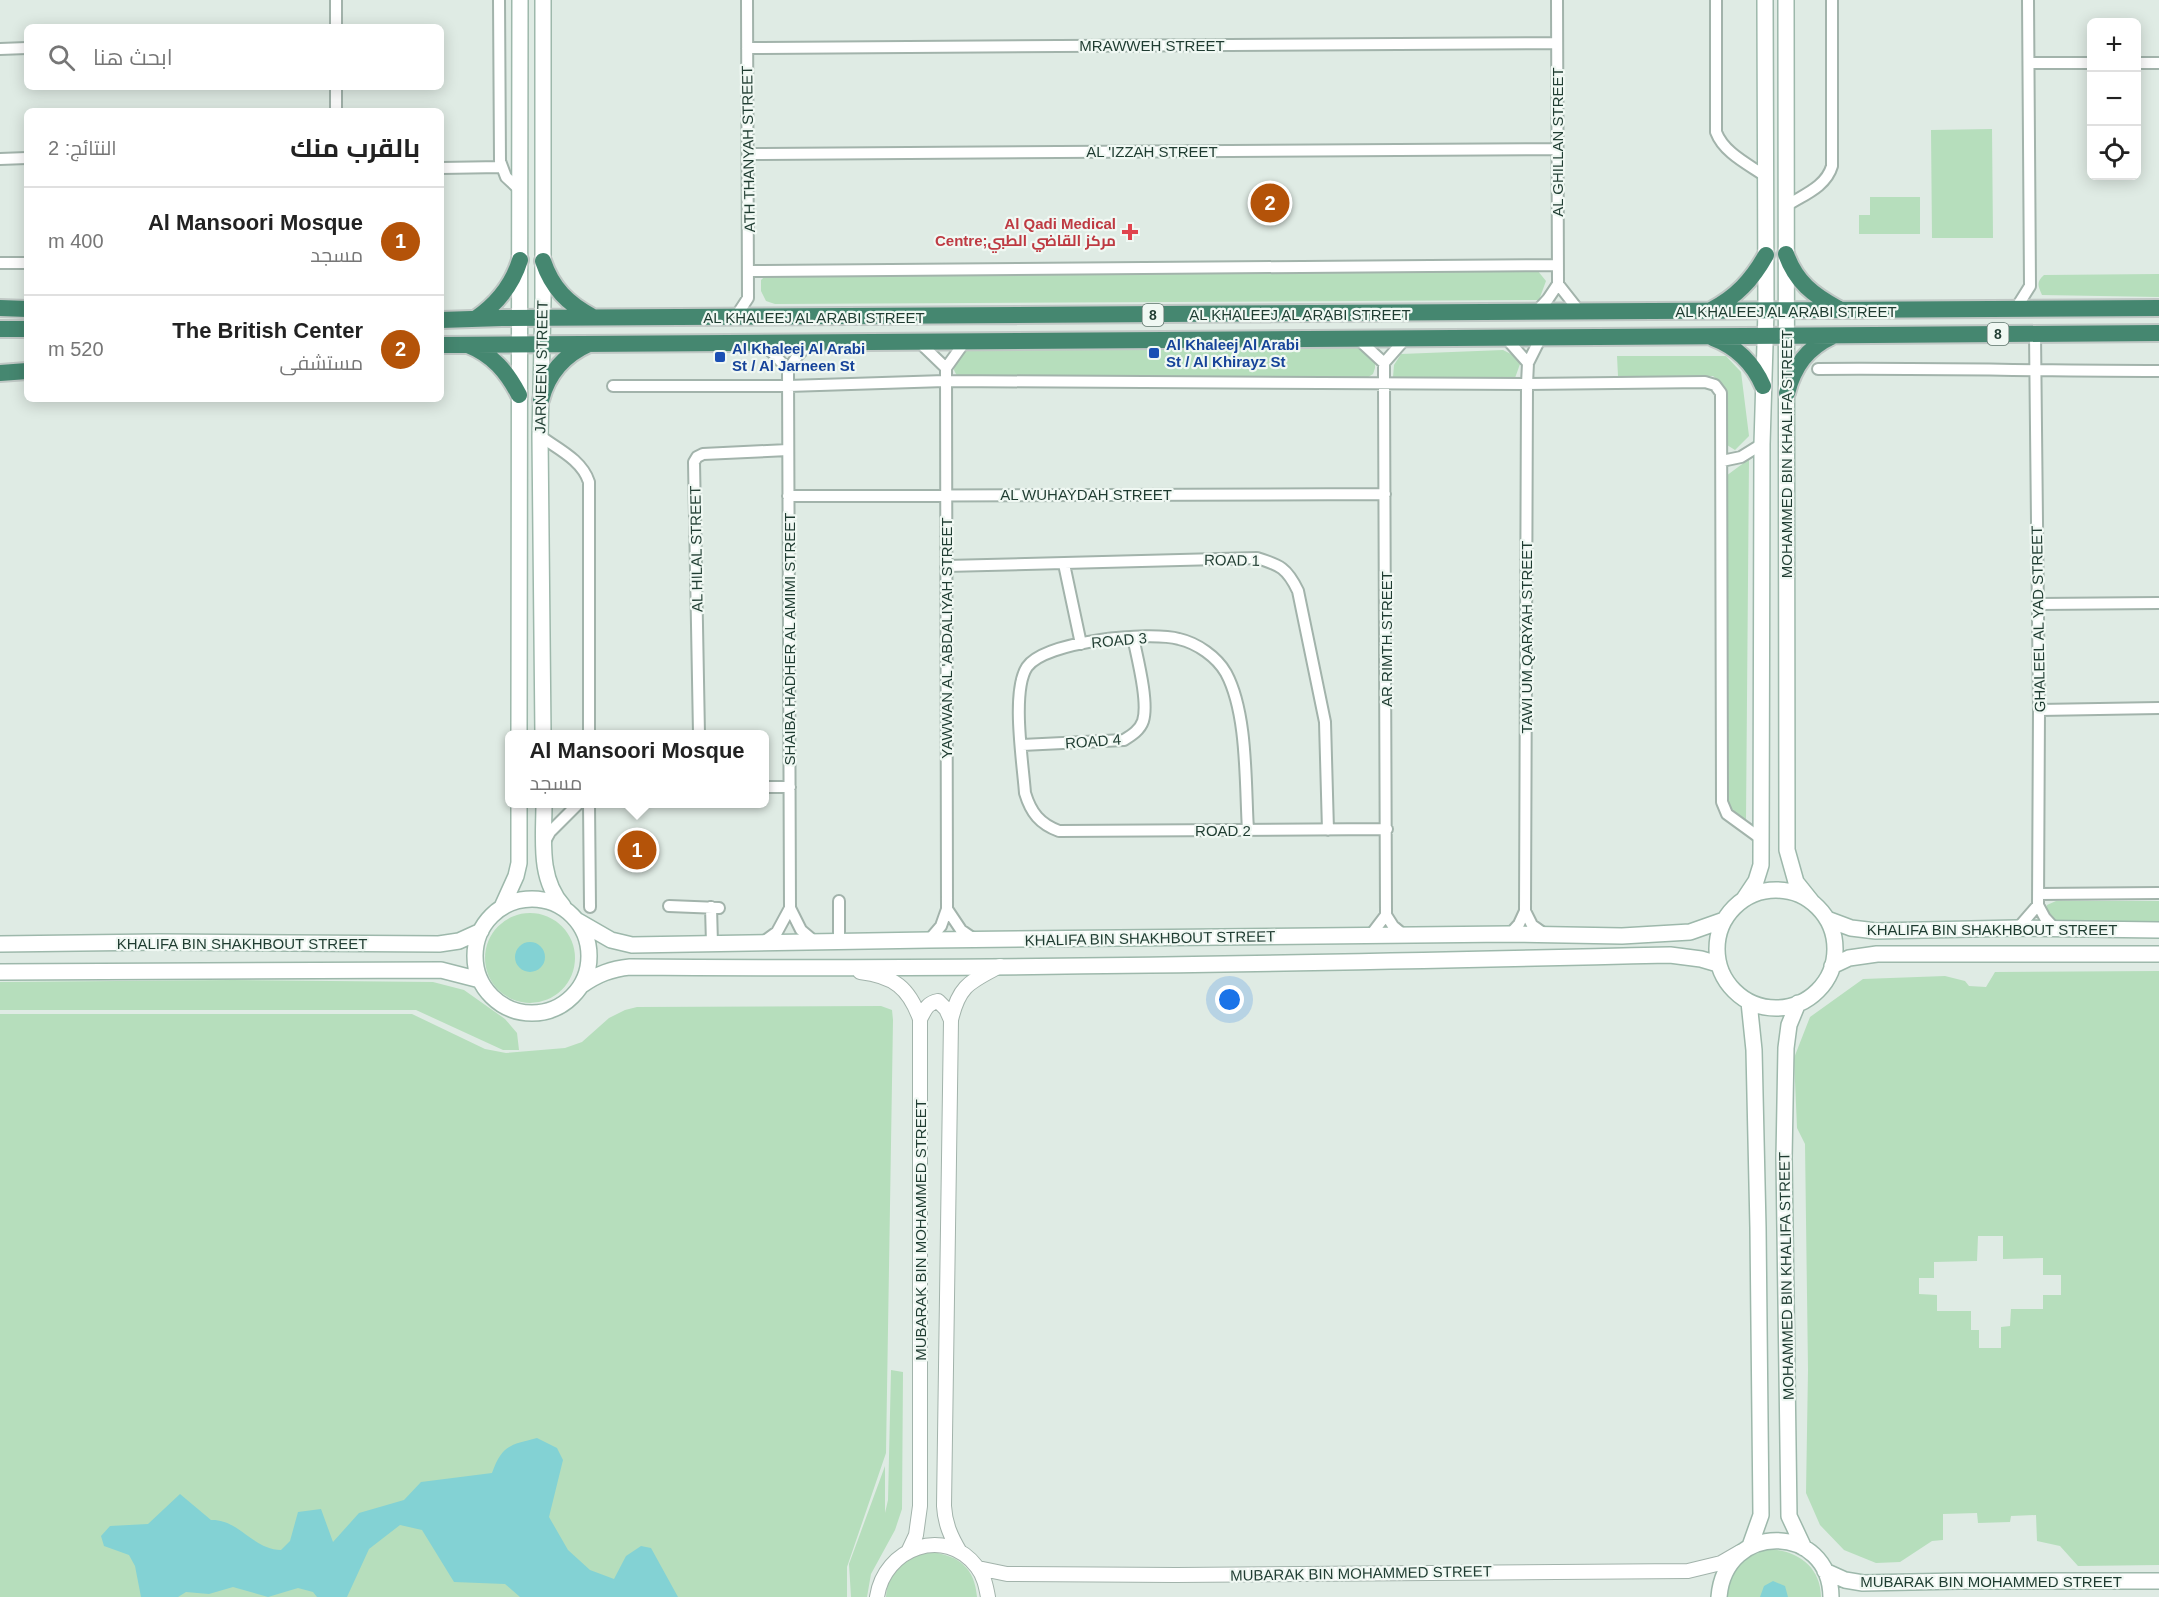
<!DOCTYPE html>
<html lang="ar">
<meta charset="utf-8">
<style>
body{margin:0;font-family:Helvetica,Cairo,sans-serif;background:#f2f2f2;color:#222;direction:rtl}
.controls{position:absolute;right:18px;top:18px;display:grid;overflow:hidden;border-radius:9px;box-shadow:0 3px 15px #0003}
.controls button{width:54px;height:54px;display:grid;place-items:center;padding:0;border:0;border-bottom:2px solid #e0e0e0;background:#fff;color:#222;font:30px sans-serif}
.you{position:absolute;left:1230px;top:1000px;width:21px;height:21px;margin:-15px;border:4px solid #fff;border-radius:50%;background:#1a73e8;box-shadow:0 0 0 9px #1a73e833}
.badge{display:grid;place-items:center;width:39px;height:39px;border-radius:50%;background:#b45309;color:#fff;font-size:20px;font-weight:700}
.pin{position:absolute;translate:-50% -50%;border:3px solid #fff;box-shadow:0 2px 6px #0006}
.popup{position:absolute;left:505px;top:730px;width:264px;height:78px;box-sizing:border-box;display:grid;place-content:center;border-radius:9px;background:#fff;filter:drop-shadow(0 2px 4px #0005);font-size:20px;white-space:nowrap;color:#767676}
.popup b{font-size:22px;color:#222}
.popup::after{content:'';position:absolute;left:50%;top:100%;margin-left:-12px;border:12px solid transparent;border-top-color:#fff}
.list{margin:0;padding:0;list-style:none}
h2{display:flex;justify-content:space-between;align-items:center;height:78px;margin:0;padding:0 24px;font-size:26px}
h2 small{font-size:20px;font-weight:400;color:#767676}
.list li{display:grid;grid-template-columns:39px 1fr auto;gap:18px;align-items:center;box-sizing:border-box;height:108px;padding:0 24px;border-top:2px solid #e0e0e0}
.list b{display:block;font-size:22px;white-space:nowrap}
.list p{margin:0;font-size:20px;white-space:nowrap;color:#767676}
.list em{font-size:20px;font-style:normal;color:#767676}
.icon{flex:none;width:33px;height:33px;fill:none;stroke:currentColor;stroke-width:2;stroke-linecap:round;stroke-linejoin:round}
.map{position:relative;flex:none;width:2159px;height:1597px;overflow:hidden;direction:ltr}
.search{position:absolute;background:#fff;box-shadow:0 3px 15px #0003;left:24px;top:24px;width:420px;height:66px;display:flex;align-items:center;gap:15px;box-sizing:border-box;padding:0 21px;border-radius:9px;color:#767676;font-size:22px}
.panel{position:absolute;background:#fff;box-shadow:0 3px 15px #0003;left:24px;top:108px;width:420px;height:294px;border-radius:9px;direction:rtl}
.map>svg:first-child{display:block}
.green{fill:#b6debc;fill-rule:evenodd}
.water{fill:#83d2d4}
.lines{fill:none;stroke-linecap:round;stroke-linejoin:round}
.minor-casing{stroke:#a2b3ab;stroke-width:14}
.tertiary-casing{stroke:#a2b3ab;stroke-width:16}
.secondary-casing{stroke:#9db8ab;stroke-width:18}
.trunk-casing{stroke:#c0c8c5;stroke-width:20}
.minor{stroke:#fff;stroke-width:10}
.tertiary{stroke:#fff;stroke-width:14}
.secondary{stroke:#fff;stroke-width:15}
.trunk{stroke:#458770;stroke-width:16}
.health-dot{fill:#e0444e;stroke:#f0f8f3;stroke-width:2}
.transit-dot{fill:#1a4fb4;stroke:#f0f8f3;stroke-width:2}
.labels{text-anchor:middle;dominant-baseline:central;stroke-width:4.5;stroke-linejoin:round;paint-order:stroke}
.shield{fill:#f0f8f3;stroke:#5e746b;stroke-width:1.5}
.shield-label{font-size:14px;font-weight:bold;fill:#1f3c31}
.street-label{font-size:15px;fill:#1f3c31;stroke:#f0f8f3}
.health-label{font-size:15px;font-weight:bold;fill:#be3a42;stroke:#f0f8f3;text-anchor:end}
.transit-label{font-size:15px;font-weight:bold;fill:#164399;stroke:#f0f8f3;text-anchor:start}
</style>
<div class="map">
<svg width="2159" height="1597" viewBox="0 0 2159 1597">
<rect width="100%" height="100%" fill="#dfebe4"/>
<path class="green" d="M1992,129L1993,238H1932L1931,130Z
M1870,197H1920V234H1859V215H1870Z
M1533,265L1546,281L1539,300L775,304L766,301L761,291V280L770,272Z
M2159,274V297L2042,295C2038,286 2036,282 2044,275Z
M1359,347L1375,356V368L1373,374L1365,379L957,376L954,370L955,360L970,348Z
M1503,350L1515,356L1520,364L1515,378L1499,380L1393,377L1394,365L1401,354Z
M1617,356H1726L1741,372L1749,436L1735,450L1727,445L1725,388L1713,376H1618Z
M1749,459L1746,820L1728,811L1726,476Z
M2056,901H2159V925H2051L2043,916L2047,905Z
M485 958a45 45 0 1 1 90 0a45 45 0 1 1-90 0Z
M2159,971V1565L2078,1566L2060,1546L2037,1541L2036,1515L2011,1516L2010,1522L1978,1523L1977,1513L1943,1514V1540L1932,1541L1900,1562L1876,1563L1844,1550L1820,1525L1806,1493L1808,1370L1805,1144L1797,1128L1794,1058L1810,1017L1863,979L1945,976L1965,981L1969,986L1986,987L1995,972ZM1978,1236H2003V1259L2043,1258V1275H2061V1295H2043V1309H2011L2010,1326L2001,1327V1348H1979V1330H1971V1311H1937V1295L1919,1294V1278H1934V1262L1977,1261Z
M233,980L433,982L464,990L505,1019L517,1033L519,1050H503L416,1010H0V982Z
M881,1006L892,1010L893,1020L886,1453L847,1567V1597H0V1014H412L485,1049L506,1053L565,1048L582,1042L609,1018L625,1010L637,1007Z
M891,1370L903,1372L902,1509L895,1530L871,1574L867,1597H851L849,1564L885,1466V1513L888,1500Z
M1768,1549C1796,1550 1821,1566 1821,1597H1727C1726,1571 1746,1556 1768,1549Z
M932,1552C959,1556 975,1568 977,1597H886C888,1569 905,1556 932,1552Z"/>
<path class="water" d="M515 957a15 15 0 1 1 30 0a15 15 0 1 1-30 0Z
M537,1438L557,1448L563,1460L549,1517L568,1550L590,1570L614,1579L626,1556L641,1546L651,1548L678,1597H520L505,1584L454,1582L422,1530L400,1525L369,1549L347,1597H317L313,1592L298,1588L268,1597L233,1587L209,1594L186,1592L178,1597H141L135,1566L129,1555L104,1546L101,1536L110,1526L148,1524L180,1494L211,1520C239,1519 253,1550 281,1550L290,1541L298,1512L321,1509L333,1542L359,1513L404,1500L421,1482L492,1473C502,1445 510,1445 537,1438Z
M1773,1581L1785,1586L1788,1597H1760L1764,1586Z"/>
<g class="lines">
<g class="minor-casing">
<path id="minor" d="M499,0L500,161L506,177L521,191
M1716,0V132C1724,153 1748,164 1765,176
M336,27V0
M747,48L1557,43
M0,49L27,48
M2029,63H2092
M2136,63H2159
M336,111V87
M748,154L1557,149
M0,159L27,158
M441,168L501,167
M1786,206C1803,195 1826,187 1832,166V0
M0,263H27
M748,271L1558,265
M1558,284L1580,312
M2015,310L2030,286L2028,0
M1536,312L1548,299L1558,284L1557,0
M735,318L748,298L747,0
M2035,334L2039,710L2038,905L2045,918L2056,930
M1505,337L1528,363
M1358,339L1384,363
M918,341L946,368
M761,343L775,355L788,370
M1818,369C1932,368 2045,371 2159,371
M613,386H788L945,381L1527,384L1705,382L1715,385L1721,393L1722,802L1727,814L1760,838
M540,436C558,449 582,460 589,482V734
M1722,461L1741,457L1762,444
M788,496L1385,494
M1064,564L1081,644
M946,566L1257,558C1280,565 1287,568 1298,591L1325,722L1328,830
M2039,604L2159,603
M2039,710L2159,708
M699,734L694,462L697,457L703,454L788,450
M1022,745L1124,740C1132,735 1140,730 1143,721C1149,702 1137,657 1133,637
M765,787H790
M589,804L590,907
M1248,830C1245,784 1248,714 1226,673C1217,657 1197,643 1179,639C1150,631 1045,641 1027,667C1011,691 1023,764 1025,793C1031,813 1040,824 1059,831L1387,829
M544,843L550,832L578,804
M2038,894L2159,893
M839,901V941
M669,906L719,908
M711,907L712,944
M790,908L801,930L814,941
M947,909L961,930L974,939
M1525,911L1532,925L1546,935
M2018,928L2038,905
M1510,934L1519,924L1525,911L1527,384L1528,363L1541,337
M1370,936L1386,915
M1405,936L1393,926L1386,915L1384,383V363L1406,338
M929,940L941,926L947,909L946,368L966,340
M762,943L777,932L790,908L788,370L798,355L811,342"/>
</g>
<g class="tertiary-casing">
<path id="tertiary" d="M860,972C894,976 909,988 920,1019V1506L916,1535L909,1550
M920,1019C925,1010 927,1003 938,1001L946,1009L951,1020
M960,1552C951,1537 945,1524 944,1506L951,1020C959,985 970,982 1000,966
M978,1568L1007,1574L1176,1575L1688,1571L1721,1563L1740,1552
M877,1597C884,1548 945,1525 977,1567C984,1576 986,1586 988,1597"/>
</g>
<g class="secondary-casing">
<path id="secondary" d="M543,0V300L540,436L543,734
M1786,0L1787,850L1796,882L1812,902
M519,734L520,0
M544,804C544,839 538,878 563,906
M1717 949a59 59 0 1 1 118 0a59 59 0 1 1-118 0Z
M475 956a57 57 0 1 1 114 0a57 57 0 1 1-114 0Z
M1744,899L1756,881L1761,865L1762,444L1766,311L1765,0
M502,907L516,876L519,863V804
M1827,919L1851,928L1876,931L2018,928L2159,930
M578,921L611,940L632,945L929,940L1510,934L1622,936L1690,932L1724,920
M0,944L159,942L439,944L459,941L481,931
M1832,966L1849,958L1877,954H2159
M0,972L441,970L480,980
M582,985C598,974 611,969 630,967C977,970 1323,963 1670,955L1701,959L1718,964
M1749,1002L1754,1050L1758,1228L1761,1515L1750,1546
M1798,1003L1789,1025L1786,1048L1784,1158L1789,1516L1804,1548
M1825,1571L1845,1580L1863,1583L1959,1581H2159
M1719,1597C1725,1521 1830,1523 1831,1597"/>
</g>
<g class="trunk-casing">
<path id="trunk" d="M1786,254C1796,282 1813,295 1839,309
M543,261C552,288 568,304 593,317
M0,308L27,309
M1711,310C1736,297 1752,280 1766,255
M475,319C497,304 512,286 520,260
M441,320L502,318L2159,308
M0,329H27
M1713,338C1737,347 1753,363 1763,386
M441,345L2159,333
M468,345C493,355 507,372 519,395
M0,373L27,371
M1787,393C1794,366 1807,348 1833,336
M541,400C548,373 564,355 589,344"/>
</g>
<use href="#minor" class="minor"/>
<use href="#tertiary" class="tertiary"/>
<use href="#secondary" class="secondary"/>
<use href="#trunk" class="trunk"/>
</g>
<path class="health-dot" d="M1127 223h6v6h6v6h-6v6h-6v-6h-6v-6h6z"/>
<g class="transit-dot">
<rect x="1148" y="347" width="12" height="12" rx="3"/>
<rect x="714" y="351" width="12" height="12" rx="3"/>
</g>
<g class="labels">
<g class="shield">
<rect x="1142.5" y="304" width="21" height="22" rx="4.5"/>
<rect x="1987.5" y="323" width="21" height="22" rx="4.5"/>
</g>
<g class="shield-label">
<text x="1153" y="315">8</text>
<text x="1998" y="334">8</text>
</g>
<g class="street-label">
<text x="1152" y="45">MRAWWEH STREET</text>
<text transform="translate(1557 142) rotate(-90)">AL GHILLAN STREET</text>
<text transform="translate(748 149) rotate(-91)">ATH THANYAH STREET</text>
<text x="1152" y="151">AL 'IZZAH STREET</text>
<text x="1786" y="311">AL KHALEEJ AL ARABI STREET</text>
<text x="1300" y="314">AL KHALEEJ AL ARABI STREET</text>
<text x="814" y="317">AL KHALEEJ AL ARABI STREET</text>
<text transform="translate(541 367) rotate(-89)">JARNEEN STREET</text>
<text transform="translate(1786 454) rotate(-90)">MOHAMMED BIN KHALIFA STREET</text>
<text x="1086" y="494">AL WUHAYDAH STREET</text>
<text transform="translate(696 549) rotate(-91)">AL HILAL STREET</text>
<text transform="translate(1232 560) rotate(1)">ROAD 1</text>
<text transform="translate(2038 619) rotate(-91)">GHALEEL AL YAD STREET</text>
<text transform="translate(1526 637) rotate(-90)">TAWI UM QARYAH STREET</text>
<text transform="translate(946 638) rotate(-90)">YAWWAN AL 'ABDALIYAH STREET</text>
<text transform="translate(789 639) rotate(-90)">SHAIBA HADHER AL AMIMI STREET</text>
<text transform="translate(1386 639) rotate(-90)">AR RIMTH STREET</text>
<text transform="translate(1119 640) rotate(-5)">ROAD 3</text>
<text transform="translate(1093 741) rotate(-4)">ROAD 4</text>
<text x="1223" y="830">ROAD 2</text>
<text x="1992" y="929">KHALIFA BIN SHAKHBOUT STREET</text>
<text transform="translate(1150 938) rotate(-1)">KHALIFA BIN SHAKHBOUT STREET</text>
<text x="242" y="943">KHALIFA BIN SHAKHBOUT STREET</text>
<text transform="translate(920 1230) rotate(-90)">MUBARAK BIN MOHAMMED STREET</text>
<text transform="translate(1786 1276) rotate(-91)">MOHAMMED BIN KHALIFA STREET</text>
<text transform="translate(1361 1573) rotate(-1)">MUBARAK BIN MOHAMMED STREET</text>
<text x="1991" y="1581">MUBARAK BIN MOHAMMED STREET</text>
</g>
<g class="health-label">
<text x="1116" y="223">Al Qadi Medical<tspan x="1116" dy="17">Centre;مركز القاضي الطبي</tspan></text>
</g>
<g class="transit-label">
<text x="1166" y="344">Al Khaleej Al Arabi<tspan x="1166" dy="17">St / Al Khirayz St</tspan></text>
<text x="732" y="348">Al Khaleej Al Arabi<tspan x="732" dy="17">St / Al Jarneen St</tspan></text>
</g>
</g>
</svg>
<div class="controls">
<button>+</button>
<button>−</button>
<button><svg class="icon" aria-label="locate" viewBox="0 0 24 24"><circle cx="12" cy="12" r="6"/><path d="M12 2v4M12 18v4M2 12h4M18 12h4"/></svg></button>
</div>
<div class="you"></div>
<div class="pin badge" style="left:637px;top:850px">1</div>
<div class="popup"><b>Al Mansoori Mosque</b>مسجد</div>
<div class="pin badge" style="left:1270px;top:203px">2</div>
<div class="search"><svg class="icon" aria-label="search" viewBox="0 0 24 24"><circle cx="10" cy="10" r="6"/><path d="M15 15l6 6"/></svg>ابحث هنا</div>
<section class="panel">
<h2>بالقرب منك<small>النتائج: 2</small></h2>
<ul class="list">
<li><span class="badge">1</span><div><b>Al Mansoori Mosque</b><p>مسجد</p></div><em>400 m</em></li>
<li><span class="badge">2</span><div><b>The British Center</b><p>مستشفى</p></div><em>520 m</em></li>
</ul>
</section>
</div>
